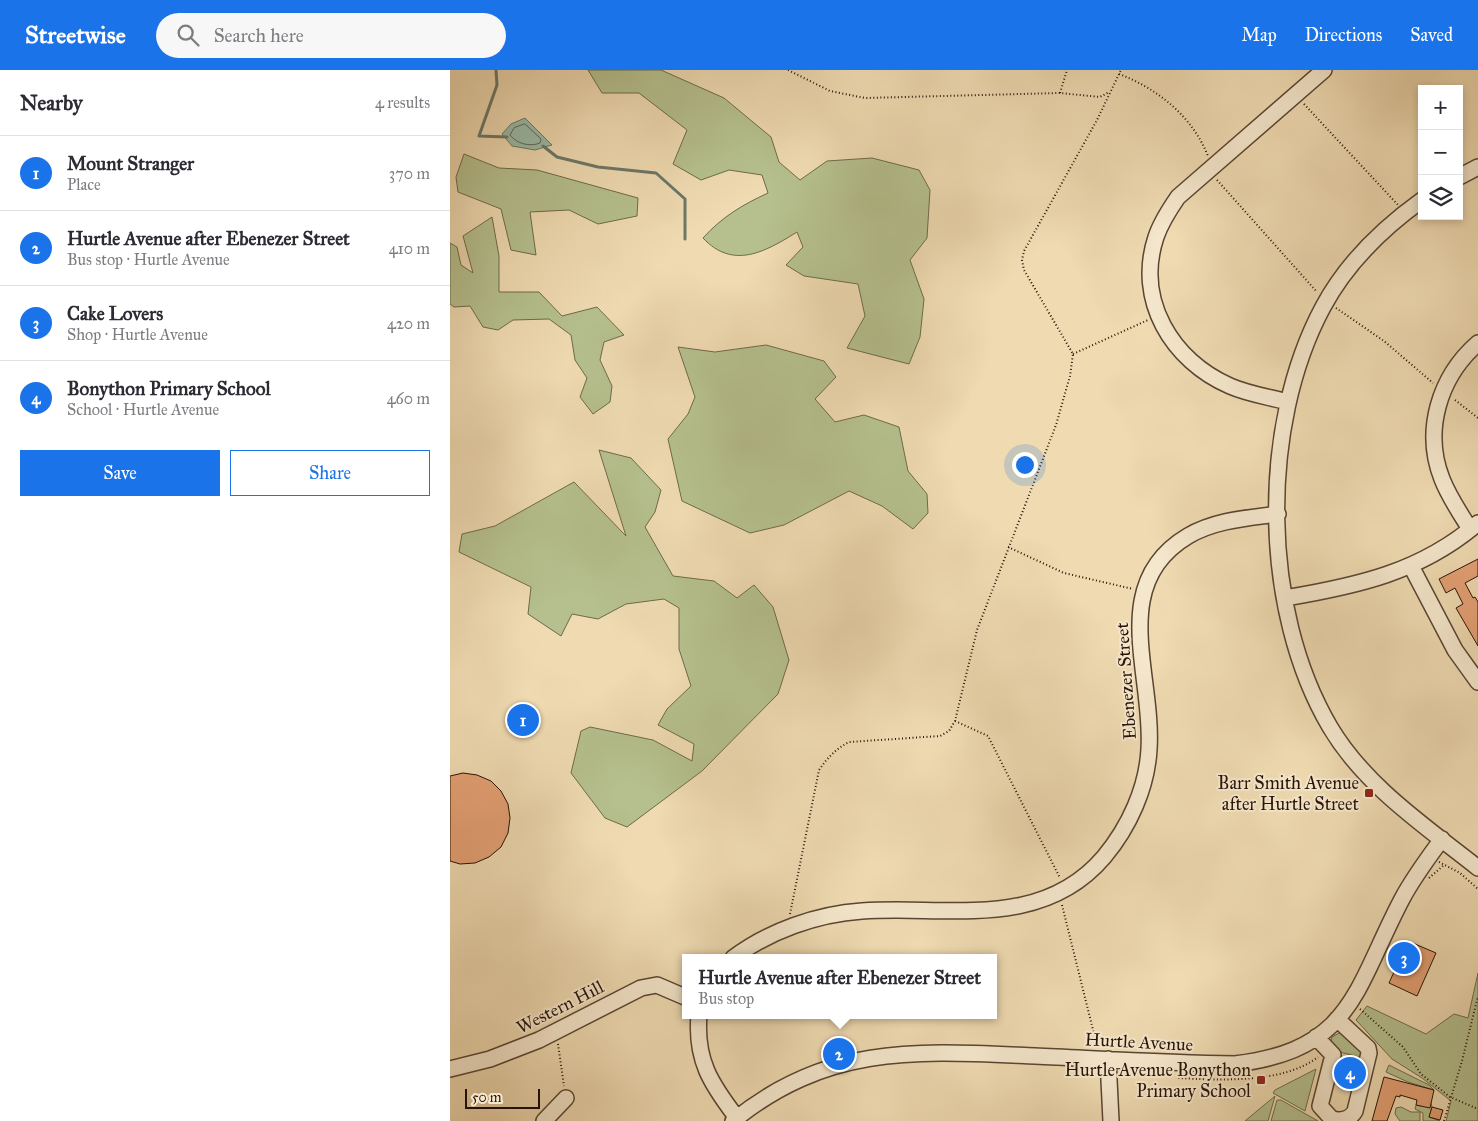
<!DOCTYPE html>
<meta charset="utf-8">
<style>
body{margin:0;font-family:"IM FELL Great Primer",serif;background:#f7f7f7;color:#2b2b33}
.controls{position:absolute;right:15px;top:15px;display:grid;overflow:hidden;border-radius:0px;box-shadow:0 2px 8px #0003}
.controls button{width:45px;height:45px;display:grid;place-items:center;padding:0;border:0;border-bottom:1px solid #e1e1e2;background:#fff;color:#2b2b33;font:25px sans-serif}
.scale{position:absolute;left:15px;bottom:12px;width:75px;box-sizing:border-box;padding-left:5px;border:2px solid #271308;border-top:0;font-size:14px;line-height:18px;white-space:nowrap;color:#271308;-webkit-text-stroke:4px #f5e7cc;paint-order:stroke}
.you{position:absolute;left:574px;top:394px;width:18px;height:18px;margin:-12px;border:4px solid #fff;border-radius:50%;background:#1a73e8;box-shadow:0 0 0 8px #1a73e833}
.badge{display:grid;place-items:center;width:32px;height:32px;border-radius:50%;background:#1a73e8;color:#fff;font-size:16px;font-weight:700}
.pin{position:absolute;translate:-50% -50%;border:2px solid #fff;box-shadow:0 1px 5px #0006}
.popup{position:absolute;left:232px;top:884px;width:315px;height:65px;box-sizing:border-box;display:grid;place-content:center;border-radius:0px;background:#fff;filter:drop-shadow(0 1px 4px #0005);font-size:16px;white-space:nowrap;color:#7c7c81}
.popup b{font-size:19px;color:#2b2b33}
.popup::after{content:'';position:absolute;left:50%;top:100%;margin-left:-10px;border:10px solid transparent;border-top-color:#fff}
.list{margin:0;padding:0;list-style:none}
h2{display:flex;justify-content:space-between;align-items:center;height:65px;margin:0;padding:0 20px;font-size:21px}
h2 small{font-size:16px;font-weight:400;color:#7c7c81}
.list li{display:grid;grid-template-columns:32px 1fr auto;gap:15px;align-items:center;box-sizing:border-box;height:75px;padding:0 20px;border-top:1px solid #e1e1e2}
.list b{display:block;font-size:19px;white-space:nowrap}
.list p{margin:0;font-size:16px;white-space:nowrap;color:#7c7c81}
.list em{font-size:16px;font-style:normal;color:#7c7c81}
.actions{display:flex;gap:10px;padding:15px 20px}
.actions a{flex:1;padding:11px 0;border:1px solid #1a73e8;border-radius:0px;text-align:center;font-size:18px;color:#1a73e8}
.actions .main{background:#1a73e8;color:#fff}
.icon{flex:none;width:28px;height:28px;fill:none;stroke:currentColor;stroke-width:2;stroke-linecap:round;stroke-linejoin:round}
.map{position:relative;flex:none;width:1028px;height:1051px;overflow:hidden}
header{display:flex;align-items:center;gap:30px;box-sizing:border-box;height:70px;padding:0 25px;background:#1a73e8;color:#fff}
header strong{font-size:24px}
nav{display:flex;gap:28px;margin-inline-start:auto;font-size:18px}
.search{width:350px;height:45px;background:#f7f7f7;display:flex;align-items:center;gap:12px;box-sizing:border-box;padding:0 18px;border-radius:28px;color:#7c7c81;font-size:19px}
main{display:flex}
aside{flex:1;background:#fff}
.map>svg:first-child{display:block}
.green{fill:#b5c08e;stroke:#6e6a4b}
.water{fill:#9abba9;stroke:#6c7869}
.lines{fill:none;stroke-linecap:round;stroke-linejoin:round}
.shore{stroke:#606758;stroke-width:1}
.stream{stroke:#6c7869;stroke-width:3}
.building{fill:#e4a174;stroke:#271308}
.minor-casing{stroke:#594532;stroke-width:18}
.path{stroke:#271308;stroke-width:2;stroke-dasharray:1 2.5;stroke-linecap:butt}
.minor{stroke:#f5e7cc;stroke-width:15}
.poi-dot{fill:#8f2418;stroke:#f5e7cc;stroke-width:2}
.labels{text-anchor:middle;dominant-baseline:central;stroke-width:4;stroke-linejoin:round;paint-order:stroke}
.street-label{font-size:18px;fill:#271308;stroke:#f5e7cc}
.poi-label{font-size:18px;fill:#271308;stroke:#f5e7cc;text-anchor:end}
</style>
<header>
<strong>Streetwise</strong>
<div class="search"><svg class="icon" aria-label="search" viewBox="0 0 24 24"><circle cx="10" cy="10" r="6"/><path d="M15 15l6 6"/></svg>Search here</div>
<nav><a>Map</a><a>Directions</a><a>Saved</a></nav>
</header>
<main>
<aside>
<h2>Nearby<small>4 results</small></h2>
<ul class="list">
<li><span class="badge">1</span><div><b>Mount Stranger</b><p>Place</p></div><em>370 m</em></li>
<li><span class="badge">2</span><div><b>Hurtle Avenue after Ebenezer Street</b><p>Bus stop · Hurtle Avenue</p></div><em>410 m</em></li>
<li><span class="badge">3</span><div><b>Cake Lovers</b><p>Shop · Hurtle Avenue</p></div><em>420 m</em></li>
<li><span class="badge">4</span><div><b>Bonython Primary School</b><p>School · Hurtle Avenue</p></div><em>460 m</em></li>
</ul>
<div class="actions"><a class="main">Save</a><a>Share</a></div>
</aside>
<div class="map">
<svg width="1028" height="1051" viewBox="0 0 1028 1051">
<rect width="100%" height="100%" fill="#efdab1"/>
<filter id="stains"><feTurbulence type="fractalNoise" baseFrequency=".004" numOctaves="4"/><feColorMatrix values="0 0 0 0 .2 0 0 0 0 .09 0 0 0 0 .02 0 0 0 .5 -.17"/></filter>
<radialGradient id="worn" r=".72"><stop offset=".6" stop-color="#630" stop-opacity="0"/><stop offset="1" stop-color="#630" stop-opacity=".3"/></radialGradient>
<path class="green" d="M138,0H211L274,28L321,67L329,92L350,110L377,91L422,88L469,100L480,120L477,168L460,190L474,229L470,267L459,294L397,278L415,246L408,214L354,206L336,195L353,177L347,162C315,182 283,200 253,168C272,147 292,135 318,123L312,105L279,100L251,110L223,94L237,60L189,23H152Z
M14,84L49,98L87,100L188,128L187,146L148,154L119,140L80,142L86,185L61,180L51,139L8,122L6,107Z
M42,147L49,186V222H89L112,246L147,237L174,265L154,272L150,290L162,316L160,332L143,344L130,327L137,308L125,290L121,265L99,249L63,250L48,260L33,257L20,236L4,237L0,234V173L7,177L11,195L23,203L13,166Z
M316,275L374,291L386,307L365,329L385,352L414,345L449,357L458,401L477,424L478,443L463,459L432,436L399,421L334,455L300,463L232,431L218,369L238,344L245,327L228,277L265,282Z
M149,380L181,388L211,420L205,442L195,457L223,506L264,511L287,528L304,515L323,537L339,590L328,624L252,701L177,757L155,748L121,703L131,661L140,657L203,670L242,691L244,674L208,655L217,639L241,616L229,579V538L214,529L176,534L148,549L122,544L111,566L78,544L81,517L9,482L12,464L45,456L124,412L176,466Z
M1028,903V1051H996L1001,1031L972,1008L942,989L906,950L917,936L976,964L1004,944L1018,948Z
M893,961L914,979L916,989L886,981L880,975L882,967Z
M939,995L979,1015L984,1020L958,1012L936,1002Z
M866,999L855,1041L823,1023L825,1020Z
M825,1026L818,1051H795Z
M827,1030H831L868,1051H821Z
M972,1031L981,1033L982,1037L979,1047L990,1051H973V1043L965,1039L966,1035L971,1036Z
M951,1037L961,1042H970V1051H950L945,1044L946,1038Z"/>
<path class="water" d="M75,48L102,75L85,80L62,76L52,64L61,54Z"/>
<g class="lines">
<path class="shore" d="M75,54L91,69L90,73C80,77 67,74 60,65L64,58Z"/>
<path class="stream" d="M46,0L47,15L29,66L57,67
M93,76L107,87L148,97L206,103L235,129V169"/>
</g>
<path class="building" d="M1028,489V506L1015,513L1023,528L1025,527L1028,532V576L1006,538L1013,534L1005,518L996,523L989,509Z
M13,703L27,705L41,711L51,721L58,734L60,748L58,763L51,777L39,787L25,793L10,794L0,791V706Z
M958,871L986,883L967,926L939,913Z
M934,1007L984,1020L980,1038L966,1035L967,1030L950,1025V1027L946,1026L937,1051H922Z
M982,1037L993,1040L990,1050L979,1047Z"/>
<g class="lines">
<g class="minor-casing">
<path id="minor" d="M1009,107L1028,97
M972,130C933,158 896,194 873,237C809,356 811,540 880,657C915,716 975,756 1028,798
M838,332C819,327 798,324 780,316C722,291 685,230 706,167C711,152 719,140 728,127L874,0
M1020,459C1010,443 999,427 992,409C973,361 989,307 1028,273
M961,496L1005,580L1028,612
M835,528C907,516 971,502 1028,453
M283,888C319,861 367,844 412,841C497,835 591,861 654,787C679,757 697,718 699,679C704,605 657,514 738,466C765,450 798,448 828,444
M249,945C245,990 261,1014 287,1048
M866,967L883,985L870,1036L882,1049C890,1051 900,1050 905,1041L919,983L918,978L887,949
M658,989L661,1051
M0,999L40,989L89,970L191,918L207,915L235,927
M94,1051L116,1028
M283,1051C379,973 469,981 585,986C652,989 718,993 785,994C903,980 905,918 952,829C963,808 978,788 992,769"/>
</g>
<path class="path" d="M338,0L380,21L415,28L610,23L650,27L659,22
M669,4C708,19 742,46 758,86
M610,23L617,0
M854,34L948,135
M767,110L867,222
M886,238L934,271L983,313
M623,284L698,250
M1005,330L1028,348
M558,477L614,503L683,519
M505,651L538,666L610,808
M989,792L1010,803L1028,819
M979,808L994,795
M612,835L647,976
M340,844L369,700C378,687 386,679 399,672L490,666L499,661L505,651L527,560L606,355L620,306L623,284L574,200L572,190L574,181L647,50L671,0
M910,939L953,977L971,1004L1000,1027L1028,1039
M108,974L114,1016
M728,1005V1008C769,1010 833,1014 868,987
M994,1051L1012,991L1028,926"/>
<use href="#minor" class="minor"/>
</g>
<g class="poi-dot">
<rect x="914" y="718" width="10" height="10" rx="2.5"/>
<rect x="806" y="1005" width="10" height="10" rx="2.5"/>
</g>
<g class="labels">
<g class="street-label">
<text transform="translate(676 611) rotate(-94)">Ebenezer Street</text>
<text transform="translate(110 937) rotate(-27)">Western Hill</text>
<text transform="translate(689 972) rotate(3)">Hurtle Avenue</text>
</g>
<g class="poi-label">
<text x="909" y="713">Barr Smith Avenue<tspan x="909" dy="21">after Hurtle Street</tspan></text>
<text x="801" y="1000">Hurtle Avenue Bonython<tspan x="801" dy="21">Primary School</tspan></text>
</g>
</g>
<rect width="100%" height="100%" filter="url(#stains)"/>
<rect width="100%" height="100%" fill="url(#worn)"/>
</svg>
<div class="controls">
<button>+</button>
<button>−</button>
<button><svg class="icon" aria-label="layers" viewBox="0 0 24 24"><path d="M12 4l9 5-9 5-9-5zM3 14l9 5 9-5"/></svg></button>
</div>
<div class="scale">50 m</div>
<div class="you"></div>
<div class="pin badge" style="left:73px;top:650px">1</div>
<div class="pin badge" style="left:389px;top:984px">2</div>
<div class="popup"><b>Hurtle Avenue after Ebenezer Street</b>Bus stop</div>
<div class="pin badge" style="left:954px;top:888px">3</div>
<div class="pin badge" style="left:900px;top:1003px">4</div>
</div>
</main>
